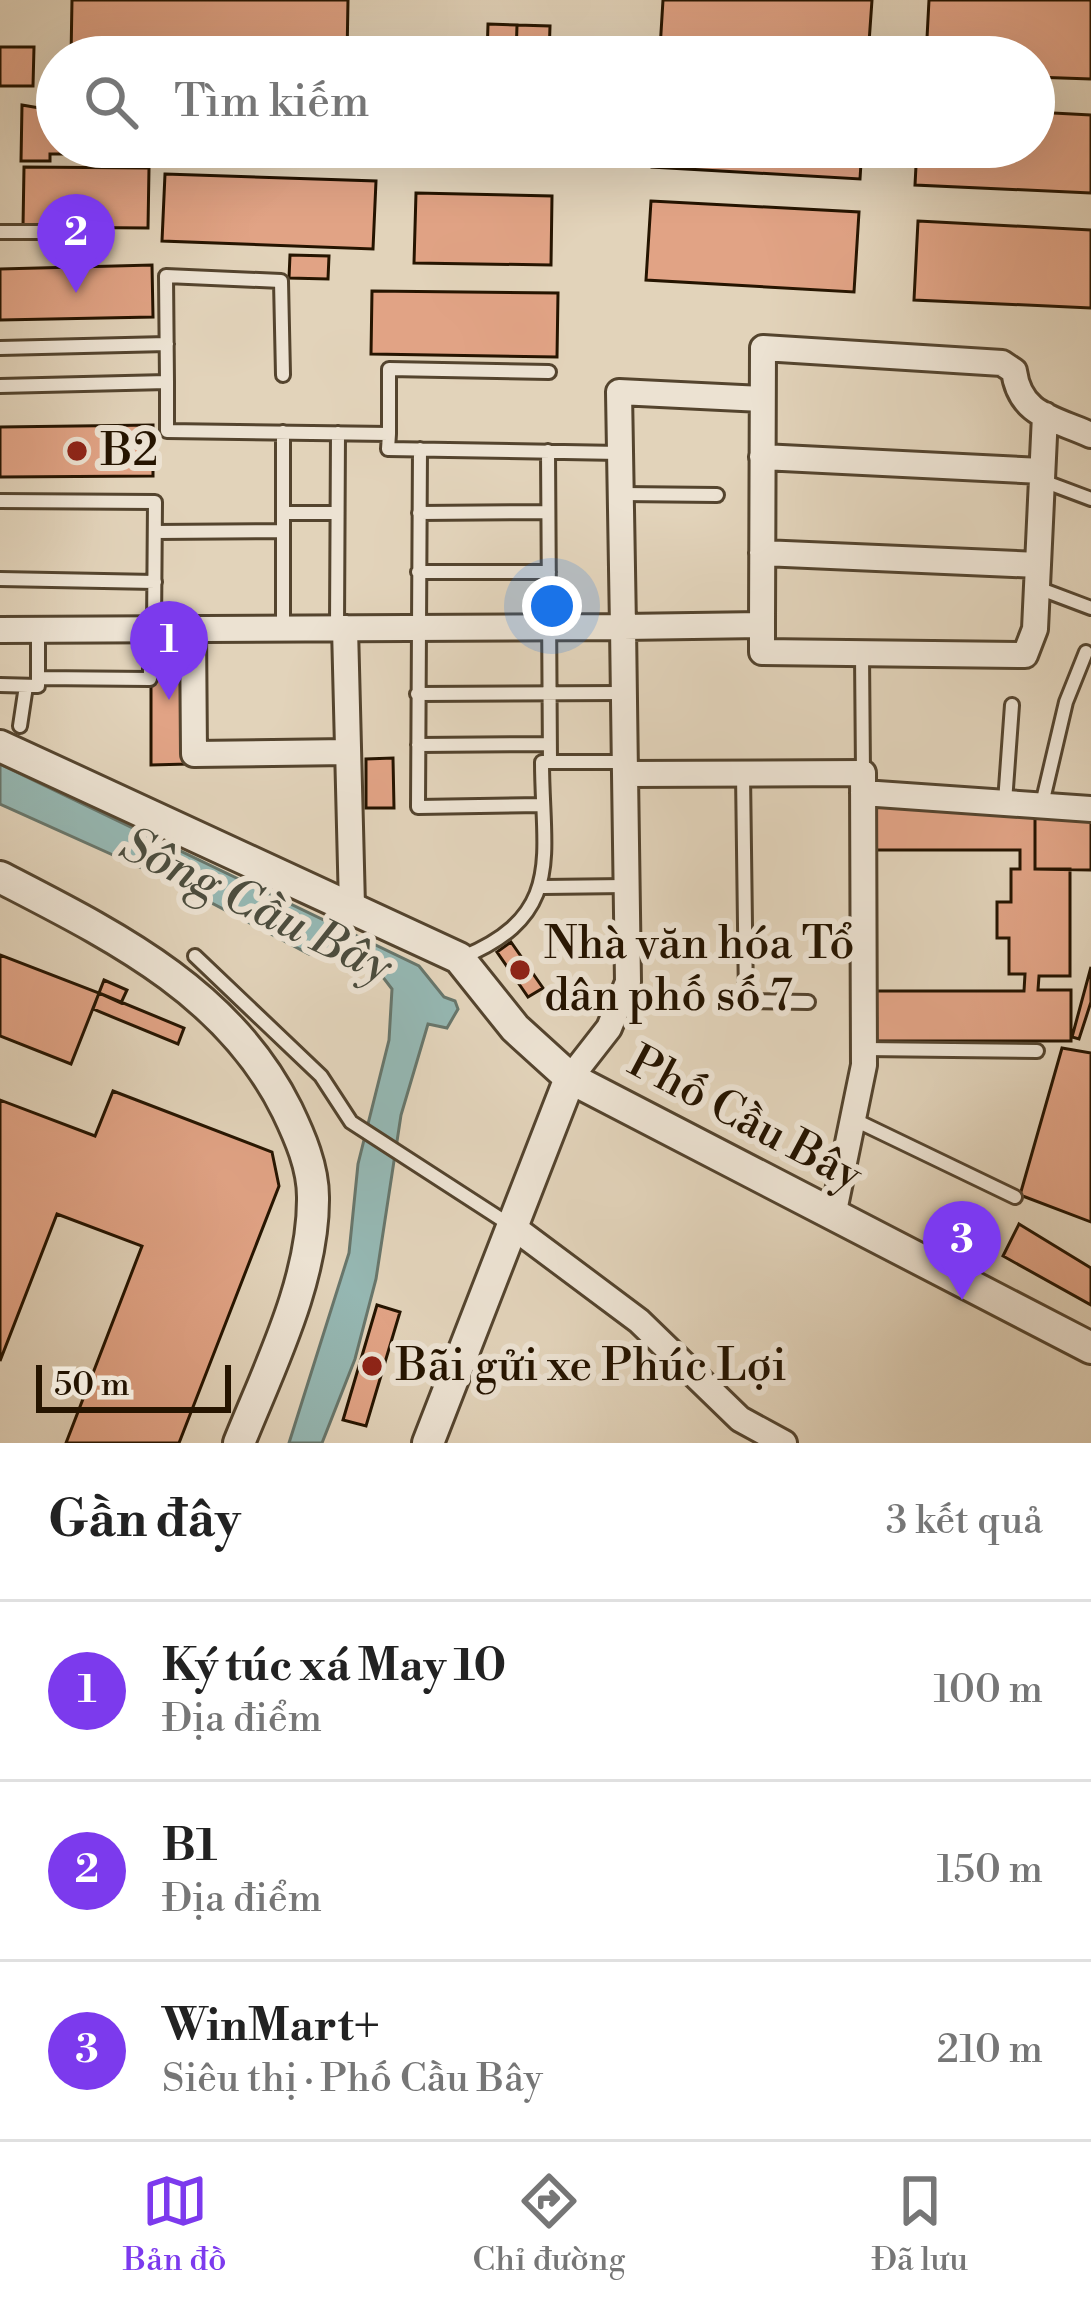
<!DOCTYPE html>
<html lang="vi">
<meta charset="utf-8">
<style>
body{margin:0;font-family:"Libre Bodoni",serif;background:#f6f6f6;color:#222}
.scale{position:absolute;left:36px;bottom:30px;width:195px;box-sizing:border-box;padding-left:12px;border:6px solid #251400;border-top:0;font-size:33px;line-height:42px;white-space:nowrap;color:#251400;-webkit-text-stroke:9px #ece2d2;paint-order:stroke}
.you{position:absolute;left:552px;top:606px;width:42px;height:42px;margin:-30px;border:9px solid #fff;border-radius:50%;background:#1a73e8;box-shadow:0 0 0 18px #1a73e833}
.badge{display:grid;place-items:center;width:78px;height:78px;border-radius:50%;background:#7c3aed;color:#fff;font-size:39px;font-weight:700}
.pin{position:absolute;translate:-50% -99px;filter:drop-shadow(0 3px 6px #0008)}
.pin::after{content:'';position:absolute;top:63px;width:42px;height:36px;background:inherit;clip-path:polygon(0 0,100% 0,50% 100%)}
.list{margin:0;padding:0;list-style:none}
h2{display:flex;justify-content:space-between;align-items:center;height:156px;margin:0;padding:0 48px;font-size:51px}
h2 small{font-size:39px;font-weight:400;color:#767676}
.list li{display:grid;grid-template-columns:78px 1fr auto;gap:36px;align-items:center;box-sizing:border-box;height:180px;padding:0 48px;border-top:3px solid #e0e0e0}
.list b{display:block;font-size:45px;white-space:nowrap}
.list p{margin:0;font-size:39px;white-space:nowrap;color:#767676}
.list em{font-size:39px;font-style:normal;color:#767676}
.icon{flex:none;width:66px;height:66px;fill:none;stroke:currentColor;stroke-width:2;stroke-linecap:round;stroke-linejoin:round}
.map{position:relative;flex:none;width:1091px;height:1443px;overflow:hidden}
.search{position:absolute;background:#fff;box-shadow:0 12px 48px #0002;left:36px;right:36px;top:36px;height:132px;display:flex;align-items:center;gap:30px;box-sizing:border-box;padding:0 42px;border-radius:66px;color:#767676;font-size:45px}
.sheet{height:696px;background:#fff}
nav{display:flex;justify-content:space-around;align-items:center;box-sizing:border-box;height:168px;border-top:3px solid #e0e0e0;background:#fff;font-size:33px;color:#767676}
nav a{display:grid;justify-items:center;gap:6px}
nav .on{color:#7c3aed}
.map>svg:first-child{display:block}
.water{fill:#95b7b2;stroke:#68766b;stroke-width:3}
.building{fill:#e1a385;stroke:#251400;stroke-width:3}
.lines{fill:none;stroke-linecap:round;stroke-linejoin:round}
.service-casing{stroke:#54442e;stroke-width:18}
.minor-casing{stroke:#54442e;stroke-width:30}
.tertiary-casing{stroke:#54442e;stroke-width:36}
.service{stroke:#ece2d2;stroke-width:12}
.minor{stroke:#ece2d2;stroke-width:24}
.tertiary{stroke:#ece2d2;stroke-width:30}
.poi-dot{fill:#8f2418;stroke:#ece2d2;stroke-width:4.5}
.labels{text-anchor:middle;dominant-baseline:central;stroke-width:12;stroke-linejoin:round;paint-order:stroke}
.poi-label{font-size:45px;fill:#251400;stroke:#ece2d2;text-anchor:start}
.street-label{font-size:45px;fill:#251400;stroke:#ece2d2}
.water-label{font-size:48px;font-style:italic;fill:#4c4d3e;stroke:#ece2d2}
</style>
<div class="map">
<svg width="1091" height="1443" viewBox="0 0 1091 1443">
<rect width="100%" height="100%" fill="#e2d3ba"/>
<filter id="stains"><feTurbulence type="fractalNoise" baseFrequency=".00167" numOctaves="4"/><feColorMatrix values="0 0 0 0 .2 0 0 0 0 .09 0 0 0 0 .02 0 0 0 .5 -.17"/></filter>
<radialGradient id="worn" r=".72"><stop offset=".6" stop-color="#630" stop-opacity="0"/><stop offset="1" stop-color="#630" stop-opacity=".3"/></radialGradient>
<path class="water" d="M0,764L419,966L444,997L455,1001L458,1009L447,1028L428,1024L401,1115L376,1279L355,1359L322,1443H289L349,1253L358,1164L389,1040L392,989L376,968L309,954L164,878L0,804Z"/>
<path class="building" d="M72,0H348L347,57H71Z
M663,0H872L868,57L660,49Z
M929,0H1091V79L1034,77V57H926Z
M488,24L517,25L516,57H487Z
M517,25L550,26L549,57H516Z
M0,47H34L33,86H0Z
M22,105L57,111V147H70V154H50V161H21Z
M1034,112L1091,115V193L915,185L917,147H1034Z
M169,147H357L356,159Z
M389,147H540L539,164L389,159Z
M653,147H862L860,179L652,167Z
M24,167L149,168L148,228L23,227Z
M165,174L376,181L373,249L162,241Z
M416,193L552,196L551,265L414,263Z
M651,201L859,212L854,292L646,280Z
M918,221L1091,230V308L914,300Z
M290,255L329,256L328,279L289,278Z
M152,265L153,317L0,320V269Z
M372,291L558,293L557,357L371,354Z
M153,425V476L0,477V427Z
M151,635H187L188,764L151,765Z
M393,758L394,808H366V759Z
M866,807H1035V869H1070V976H1039L1038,990H1071V1041H866V991H1024L1025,974H1009V938H997V902H1011V869H1020V850H866Z
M1035,807L1091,812V870L1035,869Z
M511,942L543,988L528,997L497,952Z
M0,955L99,993L71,1064L0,1036Z
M1091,967V1002L1079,1039L1072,1037Z
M104,980L127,990L121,1003L99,993Z
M99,993L184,1028L178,1044L93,1009Z
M1062,1048L1091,1053V1222L1020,1195Z
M113,1091L272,1152L279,1186L179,1443H66L142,1246L57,1214L0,1361V1100L95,1136Z
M1019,1224L1091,1268V1305L1003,1256Z
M377,1305L400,1312L366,1426L343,1420Z"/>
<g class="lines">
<g class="service-casing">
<path id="service" d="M0,232H39
M0,348L167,344
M167,382V431L389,434L388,449L620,453
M0,386L167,382L166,276L281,281L283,375
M389,434V369L549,372
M420,449L418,807L542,805
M548,451L550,761
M1043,481L1091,499
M622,494L717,495
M0,501L155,502L154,630
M283,513H337
M419,513L548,512
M155,532L283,531
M418,572H549
M0,579L155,582
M1038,588L1091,608
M283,628V432
M337,628L338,433
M862,654L863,773
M38,678V630
M0,685L38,686V678L150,679V629
M417,694L623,693
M20,726L26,686
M418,745L549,744
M743,774L746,1001L808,1002
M1005,802L1012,705
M1042,804L1066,702L1086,652
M543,887L626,886
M195,956L321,1076L351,1122L510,1225
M463,957C566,914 542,855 542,762H624
M865,1049L1037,1051
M855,1120L1015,1197"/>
</g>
<g class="minor-casing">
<path id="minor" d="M762,399L619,392L623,627L762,625L763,348L1002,363L1014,371C1020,416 1054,418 1091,435
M762,457L1042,471
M762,553L1038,565
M762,625V652L1025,655L1035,629L1045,415
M345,628L352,906
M193,629L194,754L348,752
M0,630L623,627L625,774L863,773L864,1065L833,1216
M863,793L1091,809
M570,1078L609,1028L628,982L625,774
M512,1226L639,1321L740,1419L784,1443"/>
</g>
<g class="tertiary-casing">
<path id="tertiary" d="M0,746L459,958L515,1028L570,1078L1091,1348
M0,877C112,935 228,991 287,1110C300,1137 313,1167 313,1197C314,1280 269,1368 239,1443
M428,1443L570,1078"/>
</g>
<use href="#service" class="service"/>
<use href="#minor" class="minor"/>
<use href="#tertiary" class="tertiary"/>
</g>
<g class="poi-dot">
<circle cx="77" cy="451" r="12"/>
<circle cx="520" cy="970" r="12"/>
<circle cx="372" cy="1366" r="12"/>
</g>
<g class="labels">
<g class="poi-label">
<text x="101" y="451">B2</text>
<text x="544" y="944">Nhà văn hóa Tổ<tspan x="544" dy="52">dân phố số 7</tspan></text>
<text x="396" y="1366">Bãi gửi xe Phúc Lợi</text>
</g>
<g class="street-label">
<text transform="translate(745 1119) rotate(28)">Phố Cầu Bây</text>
</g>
<g class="water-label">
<text transform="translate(256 907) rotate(26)">Sông Cầu Bây</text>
</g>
</g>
<rect width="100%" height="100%" filter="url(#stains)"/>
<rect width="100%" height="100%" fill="url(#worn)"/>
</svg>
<div class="scale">50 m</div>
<div class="you"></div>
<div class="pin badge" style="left:169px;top:700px">1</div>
<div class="pin badge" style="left:76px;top:293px">2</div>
<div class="pin badge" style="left:962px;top:1300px">3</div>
<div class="search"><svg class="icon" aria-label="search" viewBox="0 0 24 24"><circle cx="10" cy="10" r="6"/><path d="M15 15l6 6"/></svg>Tìm kiếm</div>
</div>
<section class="sheet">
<h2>Gần đây<small>3 kết quả</small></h2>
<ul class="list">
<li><span class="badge">1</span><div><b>Ký túc xá May 10</b><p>Địa điểm</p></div><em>100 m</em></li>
<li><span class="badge">2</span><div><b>B1</b><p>Địa điểm</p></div><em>150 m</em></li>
<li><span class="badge">3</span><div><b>WinMart+</b><p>Siêu thị · Phố Cầu Bây</p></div><em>210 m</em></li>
</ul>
</section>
<nav>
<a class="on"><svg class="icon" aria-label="map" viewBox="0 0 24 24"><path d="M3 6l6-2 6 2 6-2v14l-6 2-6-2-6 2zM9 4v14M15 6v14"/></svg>Bản đồ</a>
<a><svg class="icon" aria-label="directions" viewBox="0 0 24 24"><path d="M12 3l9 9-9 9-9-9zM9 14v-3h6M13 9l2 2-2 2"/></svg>Chỉ đường</a>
<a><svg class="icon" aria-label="saved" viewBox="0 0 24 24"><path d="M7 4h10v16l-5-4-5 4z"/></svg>Đã lưu</a>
</nav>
